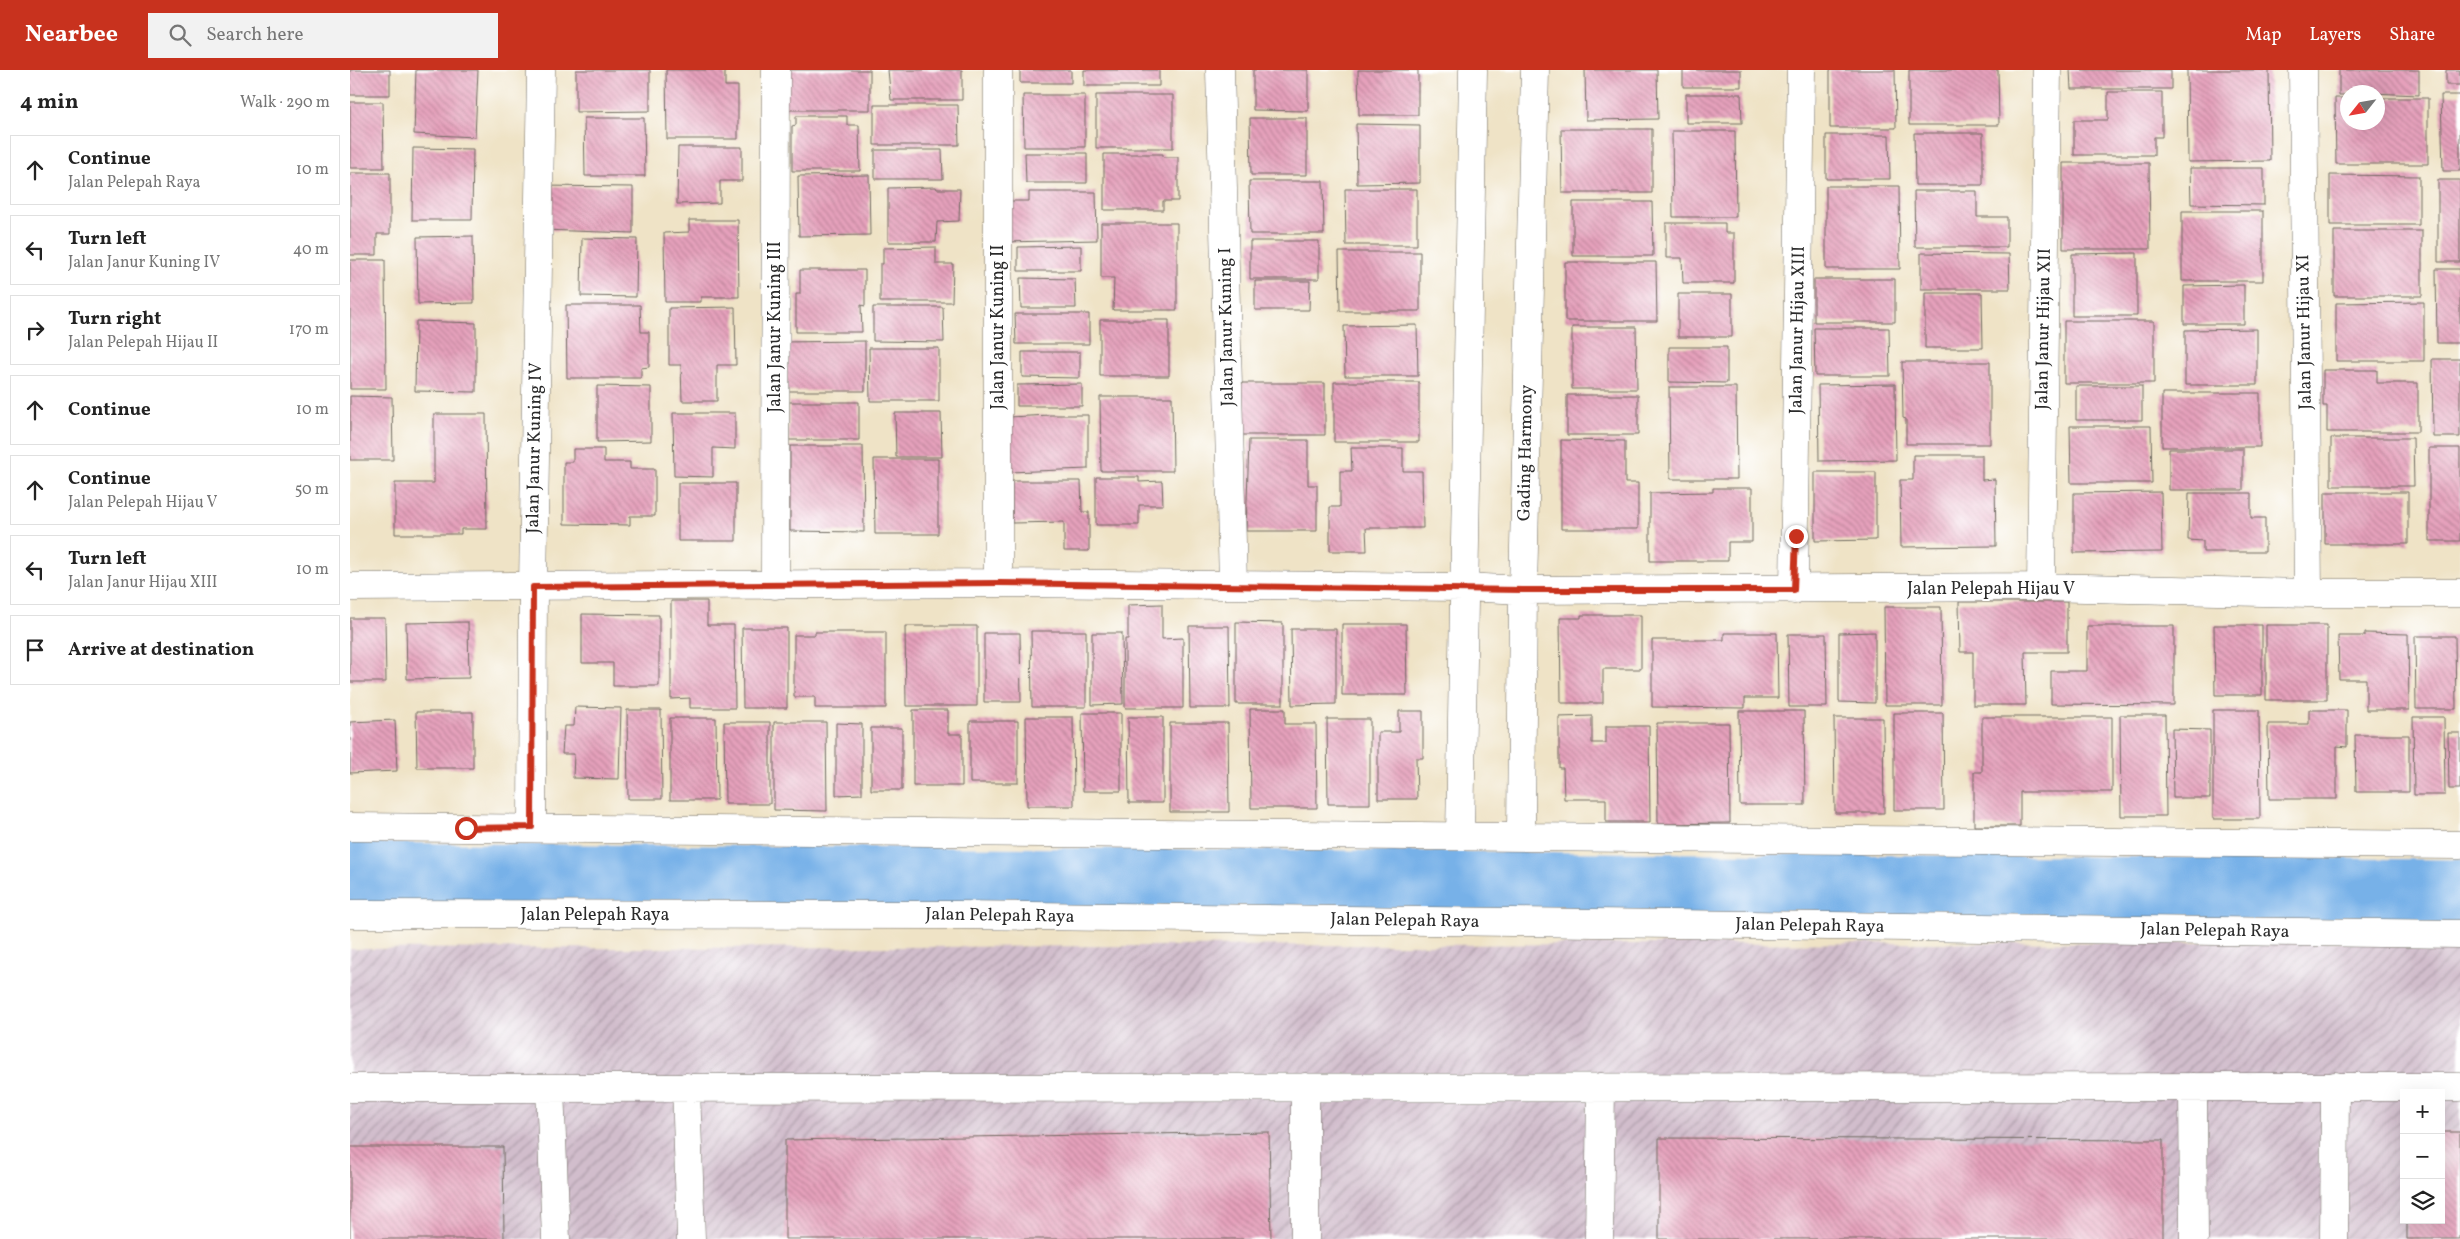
<!DOCTYPE html>
<meta charset="utf-8">
<style>
body{margin:0;font-family:Vollkorn,serif;background:#f2f2f2;color:#222}
.controls{position:absolute;right:15px;bottom:15px;display:grid;overflow:hidden;border-radius:0px;box-shadow:0 5px 20px #0002}
.controls button{width:45px;height:45px;display:grid;place-items:center;padding:0;border:0;border-bottom:1px solid #e0e0e0;background:#fff;color:#222;font:25px sans-serif}
.compass{position:absolute;left:1990px;top:15px;width:45px;height:45px;border-radius:50%;background:#fff;box-shadow:0 5px 20px #0002;rotate:239deg}
.stop{position:absolute;width:15px;height:15px;margin:-11px;border:4px solid #c8321e;border-radius:50%;background:#fff}
.stop.end{background:#c8321e;border-color:#fff;box-shadow:0 1px 5px #0008}
.list{margin:0;padding:0;list-style:none}
h2{display:flex;justify-content:space-between;align-items:center;height:65px;margin:0;padding:0 20px;font-size:21px}
h2 small{font-size:16px;font-weight:400;color:#767676}
.list li{display:grid;grid-template-columns:32px 1fr auto;gap:15px;align-items:center;box-sizing:border-box;height:70px;margin:0 10px 10px;padding:0 10px;border:1px solid #e0e0e0;border-radius:0px}
.list b{display:block;font-size:19px;white-space:nowrap}
.list p{margin:0;font-size:16px;white-space:nowrap;color:#767676}
.list em{font-size:16px;font-style:normal;color:#767676}
.icon{flex:none;width:28px;height:28px;fill:none;stroke:currentColor;stroke-width:2;stroke-linecap:round;stroke-linejoin:round}
.map{position:relative;flex:none;width:2110px;height:1169px;overflow:hidden}
header{display:flex;align-items:center;gap:30px;box-sizing:border-box;height:70px;padding:0 25px;background:#c8321e;color:#fff}
header strong{font-size:24px}
nav{display:flex;gap:28px;margin-inline-start:auto;font-size:18px}
.search{width:350px;height:45px;background:#f2f2f2;display:flex;align-items:center;gap:12px;box-sizing:border-box;padding:0 18px;border-radius:0px;color:#767676;font-size:19px}
main{display:flex}
aside{flex:1;background:#fff}
.map>svg:first-child{display:block}
.industrial{fill:url(#industrial-furrows);fill-rule:evenodd}
.lines{fill:none;stroke-linecap:round;stroke-linejoin:round}
.river{stroke:#77b1e8;stroke-width:65}
.building{fill:url(#building-back-hatch)}
.minor-casing{stroke:#706b61;stroke-width:29}
.minor{stroke:#fff;stroke-width:28}
.route{stroke:#c8321e;stroke-width:6}
.labels{text-anchor:middle;dominant-baseline:central;stroke-width:4;stroke-linejoin:round;paint-order:stroke}
.street-label{font-size:18px;fill:#2b2b2b;stroke:#fff}
</style>
<header>
<strong>Nearbee</strong>
<div class="search"><svg class="icon" aria-label="search" viewBox="0 0 24 24"><circle cx="10" cy="10" r="6"/><path d="M15 15l6 6"/></svg>Search here</div>
<nav><a>Map</a><a>Layers</a><a>Share</a></nav>
</header>
<main>
<aside>
<h2>4 min<small>Walk · 290 m</small></h2>
<ul class="list">
<li><svg class="icon" aria-label="ahead" viewBox="0 0 24 24"><path d="M12 20V5M6 11l6-6 6 6"/></svg><div><b>Continue</b><p>Jalan Pelepah Raya</p></div><em>10 m</em></li>
<li><svg class="icon" aria-label="left" viewBox="0 0 24 24"><path d="M17 20v-9H6M10 6l-5 5 5 5"/></svg><div><b>Turn left</b><p>Jalan Janur Kuning IV</p></div><em>40 m</em></li>
<li><svg class="icon" aria-label="right" viewBox="0 0 24 24"><path d="M7 20v-9h11M14 6l5 5-5 5"/></svg><div><b>Turn right</b><p>Jalan Pelepah Hijau II</p></div><em>170 m</em></li>
<li><svg class="icon" aria-label="ahead" viewBox="0 0 24 24"><path d="M12 20V5M6 11l6-6 6 6"/></svg><div><b>Continue</b></div><em>10 m</em></li>
<li><svg class="icon" aria-label="ahead" viewBox="0 0 24 24"><path d="M12 20V5M6 11l6-6 6 6"/></svg><div><b>Continue</b><p>Jalan Pelepah Hijau V</p></div><em>50 m</em></li>
<li><svg class="icon" aria-label="left" viewBox="0 0 24 24"><path d="M17 20v-9H6M10 6l-5 5 5 5"/></svg><div><b>Turn left</b><p>Jalan Janur Hijau XIII</p></div><em>10 m</em></li>
<li><svg class="icon" aria-label="arrive" viewBox="0 0 24 24"><path d="M6 21V4h12l-3 4 3 4H6"/></svg><div><b>Arrive at destination</b></div></li>
</ul>
</aside>
<div class="map">
<svg width="2110" height="1169" viewBox="0 0 2110 1169">
<defs>
<pattern id="industrial-furrows" width="10" height="10" patternUnits="userSpaceOnUse" patternTransform="scale(1.25)"><rect width="10" height="10" fill="#d1bdcc"/><path d="M-1 1l2-2M0 10L10 0M9 11l2-2" fill="none" stroke="#aa9aa6"/></pattern>
<pattern id="building-back-hatch" width="6" height="6" patternUnits="userSpaceOnUse" patternTransform="scale(1.25)"><rect width="6" height="6" fill="#e6a1bc"/><path d="M-1 5l2 2M0 0l6 6M5-1l2 2" fill="none" stroke="#bb8399"/></pattern>
</defs>
<rect width="100%" height="100%" fill="#fff"/>
<filter id="ink" filterUnits="userSpaceOnUse"><feTurbulence type="fractalNoise" baseFrequency=".02" numOctaves="2"/><feDisplacementMap in="SourceGraphic" scale="10" xChannelSelector="R" yChannelSelector="G"/><feConvolveMatrix kernelMatrix="1 2 1 2 8 2 1 2 1" color-interpolation-filters="sRGB"/></filter>
<filter id="wash" filterUnits="userSpaceOnUse"><feTurbulence type="fractalNoise" baseFrequency=".0096" numOctaves="4" result="noise"/><feDisplacementMap in="SourceGraphic" scale="20" xChannelSelector="R" yChannelSelector="G"/><feGaussianBlur stdDeviation="1.12" result="paint"/><feColorMatrix in="noise" values="0 0 0 0 0 0 0 0 0 0 0 0 0 0 0 0 0 1.4 0 .05"/><feComposite in="paint" operator="in"/></filter>
<g filter="url(#wash)">
<rect width="100%" height="100%" fill="#efe3c6"/>
<path class="industrial" d="M2110,871V1169H0V879ZM2054,1023H2091V1150H2054Z"/>
<g class="lines">
<path class="river" d="M0,805L2110,822"/>
</g>
<g id="blocks">
<path class="building" d="M0,0H40V25H0Z
M66,0H128L125,67L64,64Z
M226,0H300V41L226,42Z
M316,0H375V16H388V69H317Z
M432,0H520V40H432Z
M538,0H612V30H541Z
M670,0H721V13H670Z
M734,0H809V16H734Z
M903,0H958V41L903,40Z
M1008,0H1068V45H1009Z
M1235,0H1307L1308,49L1236,50Z
M1333,0H1391V17H1333Z
M1480,0H1545L1546,58H1480Z
M1559,0H1648L1649,55H1559Z
M1720,0H1821V19H1721Z
M1837,0H1919L1920,91L1838,92Z
M1989,0H2069V25L1998,22V25H1989Z
M2096,0H2110V15H2096Z
M1758,22H1812V67H1804V85H1724V50H1758Z
M1336,24H1391L1392,53H1336Z
M673,25H735V77H674Z
M746,25H823V78H746Z
M2091,25H2110V101H2093Z
M1985,28H1998V52H2028V28H2078V94H1986Z
M0,32H33L34,98H0Z
M524,35H608L609,75H524Z
M446,46H497V55H509L510,101H442V56L446,55Z
M234,48H294L295,106H235Z
M900,48H957V105H901Z
M1006,54L1070,55V113L1007,114Z
M1211,59H1302V123H1212Z
M1322,61H1385L1386,147H1323Z
M1564,63H1633V115H1565Z
M1476,65H1539L1540,109H1476Z
M328,77H392V111H370V133L327,134Z
M63,78L123,79L122,150H62Z
M525,80H592L593,109H525Z
M675,83H737V113H676Z
M754,84H813V87H828V131H813V140H754Z
M1713,93H1799L1800,179H1713Z
M1840,98H1914V135L1841,134Z
M0,103H40V164H27V185H0Z
M519,105L520,165L449,166L448,106Z
M1980,105L2069,106V155H1980Z
M2088,110H2110V192H2088Z
M899,111H973L974,164H900Z
M191,116L283,117V163L191,160Z
M1476,116H1549L1550,199H1476Z
M586,117L587,119H610L609,151L587,152L586,172H538V118Z
M995,119H1067V175H996Z
M1564,121H1627V147H1657V177H1565Z
M679,122H746L747,170L654,172V131H679Z
M1223,132H1302L1303,186H1223Z
M1832,141H1913V211H1832Z
M339,150H388L389,227H351V232H315L314,163L339,162Z
M751,153H827V240H763L764,208H751Z
M1316,153H1375V163H1384V213H1333L1332,188H1316Z
M1984,161H2072V226H1984Z
M123,166L124,233L68,234L67,167Z
M232,168L287,169L286,227L231,226Z
M900,171H969V209H900Z
M731,176V201H668V177Z
M586,177V194H603L602,232H530V194H533V178Z
M989,182H1070V241H990Z
M1571,183L1659,184L1660,219H1571Z
M1787,183V246H1722V184Z
M0,190H35L36,319H0Z
M1215,192H1306L1307,251H1215Z
M2086,199H2110V273H2087Z
M450,200H515V236L511,235L512,262H446V224H450Z
M670,208L725,209L726,238H671Z
M1464,209H1545V252H1464Z
M905,211H960L959,240H905Z
M1894,215V254H1834V216Z
M1575,223H1632L1633,278H1575Z
M1328,224H1382V267H1328Z
M2074,232V291H1986V233Z
M216,235H290L291,262H299V297L291,298V308H217Z
M385,237L386,295H367V331H332L331,295H319V238Z
M523,237H593L594,272L523,271Z
M665,244H739V274H666Z
M750,250H819V306H750Z
M66,251L126,253V322L65,321Z
M1714,251H1804V313H1714Z
M1067,255L1068,306H995L994,256Z
M1222,257H1286L1287,319H1222Z
M1464,258H1539L1540,306H1465Z
M1907,259V315H1835V260Z
M515,271V321H432V272Z
M1319,277H1377V313L1319,312Z
M519,278H589V331H520Z
M672,282H730V308L672,307Z
M2082,289H2110V367H2083Z
M1552,292H1640V374H1556V349L1553,348Z
M1973,300H2027V313H2068V362H1977V336H1973Z
M984,312H1069V372H984Z
M889,313H975V365H889Z
M732,314V336H667V315Z
M1545,314L1546,390L1469,391L1468,315Z
M247,316L301,317V371L247,372Z
M1726,316H1792V350H1726Z
M1319,317H1386L1387,409H1320Z
M1812,323H1910V377H1812Z
M1217,325H1288V365H1217Z
M0,326L42,327L43,390H0Z
M750,327H822L823,401H751Z
M439,332H509V370H439Z
M323,343H385V379L363,378V407L324,406Z
M545,343H591L592,387H546Z
M84,344H136L137,459H111V464H45V413H84Z
M701,345H738V399L659,402L658,347Z
M1720,356H1801L1802,413H1721Z
M1981,368H2063L2064,416H1981Z
M899,370H958V415H967V461H896Z
M1211,370L1275,371V413H1288V459H1211Z
M440,376H513L514,462L440,461Z
M1001,378H1053V401H1072L1073,458H1016L1017,481H980V437H990V401H1002Z
M2079,378H2110V471H2079Z
M223,379H254V392H280V399H305V446H280V455L214,454V392H223Z
M1819,379H1893V420H1819Z
M1563,385H1632V410L1645,409L1646,476L1551,477L1550,410H1563Z
M524,389H588V464H525Z
M1465,402H1526V470L1465,471Z
M746,407H789V412L812,411L813,435H789V455H746Z
M662,411H731L732,442H739V481H714V452L662,453Z
M328,413H386V471H328Z
M1363,418H1402V472H1378V491H1300V423L1363,422Z
M1811,422L1812,482L1724,483V423Z
M1975,422H2058V474H1975Z
M1839,423H1901V448H1915V482H1853V471L1838,470Z
M321,531H357V555H384L385,638H340V628L321,629Z
M1609,532H1717V582H1675L1676,635H1623V582H1610Z
M812,534V569L833,568V638H775V569H778V535Z
M1534,537H1591L1592,635H1535Z
M232,544L309,545V616H263V593H232Z
M1231,545H1291V599H1253V633H1211L1210,548H1231Z
M0,548H35L36,612H0Z
M118,552L119,608L57,609L56,553Z
M886,552L933,553V634H886Z
M992,554H1056L1057,625H992Z
M1864,555H1912V625H1865Z
M1916,555H1977V630H1916Z
M555,556H627V636H556Z
M839,556H879L880,638H840Z
M1737,556H1824V635L1701,634V601H1737Z
M392,558H437V638H393Z
M941,559H986V634L942,635Z
M681,561H736V637H682Z
M465,562H536V638H465V627H444V565H465Z
M1525,562V633L1489,632V563Z
M634,563H670L671,632H634Z
M742,563H772L773,634L742,635Z
M1374,563H1427L1428,628H1395V638L1302,637V570H1374Z
M2015,563L2058,564L2059,640H2016V609H1989L1988,566H2015Z
M1438,564H1476L1477,637H1439Z
M2065,566H2105L2106,639H2066Z
M225,637L271,638L269,709L223,708L224,684H212L214,656H224Z
M900,639H935V654H966L967,738H901Z
M277,640H311L312,729H278Z
M563,640H598V664H612V716H563Z
M1863,640H1909L1910,749H1863Z
M1959,640H1997V677L1987,676V729H1919L1918,654H1959Z
M1049,641H1073V688H1066L1067,729H1028V662H1049Z
M1389,641H1454L1455,735H1390Z
M66,642H123V698H67Z
M732,643H771V721H733Z
M1544,643H1593L1594,740H1544Z
M1770,645H1815L1816,746H1771Z
M1242,646V673H1256V656H1299L1300,752H1256V729H1214L1213,698H1209V647Z
M676,647H723L724,736H677Z
M778,647H813V733H779Z
M1632,647H1762V722H1670V756H1624V702H1632Z
M2063,647H2094L2095,725H2064Z
M320,648H366L367,730H320Z
M1484,648H1533L1534,743H1485Z
M977,649H1020V734H978Z
M45,650L47,701L0,703V652Z
M620,651H668V713H620Z
M374,652H420V734H375Z
M424,652H476L477,741L424,740Z
M486,653L512,654V724L486,725Z
M820,653H878L879,742H820Z
M1307,653H1379L1380,753L1308,754Z
M521,658H552V720H521Z
M1822,659L1860,660V728H1823Z
M2098,663H2110V719H2099Z
M2005,665H2059V722H2006Z
M919,1062L921,1169H435V1070Z
M2091,1062H2110V1169H2057V1150H2091Z
M1309,1068L1813,1070V1169H1309Z
M0,1077H153L154,1169H0Z"/>
</g>
</g>
<g filter="url(#ink)">
<use href="#blocks" fill-opacity="0" stroke="#706b61" stroke-width="1"/>
<g class="lines">
<g class="minor-casing">
<path id="minor" d="M648,0V513
M870,0L883,514
M1953,0L1958,523
M425,515L426,0
M0,517L648,513L1114,517L1173,520L1691,517L1958,523H2110
M1691,517L1697,0
M1444,520L1451,0
M0,757L2110,775
M182,757L183,517L191,0
M1110,766L1123,0
M1171,766L1173,520L1185,0
M0,844L607,845L2110,864
M336,1017L341,1169
M955,1017V1169
M1843,1017L1844,1169
M0,1018L2110,1017
M200,1018L206,1169
M1249,1169L1251,1017
M1984,1169L1985,1016"/>
</g>
<use href="#minor" class="minor"/>
</g>
</g>
<g class="lines" filter="url(#ink)">
<path class="route" d="M116,758L182,757L183,517L648,513L1173,520H1444L1446,466"/>
</g>
<g class="labels">
<g class="street-label">
<text transform="translate(425 257) rotate(-90)">Jalan Janur Kuning III</text>
<text transform="translate(648 257) rotate(-90)">Jalan Janur Kuning II</text>
<text transform="translate(877 257) rotate(-91)">Jalan Janur Kuning I</text>
<text transform="translate(1694 259) rotate(-89)">Jalan Janur Hijau XII</text>
<text transform="translate(1448 260) rotate(-89)">Jalan Janur Hijau XIII</text>
<text transform="translate(1955 262) rotate(-91)">Jalan Janur Hijau XI</text>
<text transform="translate(185 378) rotate(-89)">Jalan Janur Kuning IV</text>
<text transform="translate(1176 383) rotate(-89)">Gading Harmony</text>
<text x="1641" y="519">Jalan Pelepah Hijau V</text>
<text x="245" y="845">Jalan Pelepah Raya</text>
<text transform="translate(650 846) rotate(1)">Jalan Pelepah Raya</text>
<text transform="translate(1055 851) rotate(1)">Jalan Pelepah Raya</text>
<text transform="translate(1460 856) rotate(1)">Jalan Pelepah Raya</text>
<text transform="translate(1865 861) rotate(1)">Jalan Pelepah Raya</text>
</g>
</g>
</svg>
<div class="controls">
<button>+</button>
<button>−</button>
<button><svg class="icon" aria-label="layers" viewBox="0 0 24 24"><path d="M12 4l9 5-9 5-9-5zM3 14l9 5 9-5"/></svg></button>
</div>
<svg class="compass" viewBox="-18 -18 36 36"><path d="M0-13l5 13h-10z" fill="#e53935"/><path d="M0 13l5-13h-10z" fill="#767676"/></svg>
<div class="stop" style="left:116px;top:758px"></div>
<div class="stop end" style="left:1446px;top:466px"></div>
</div>
</main>
